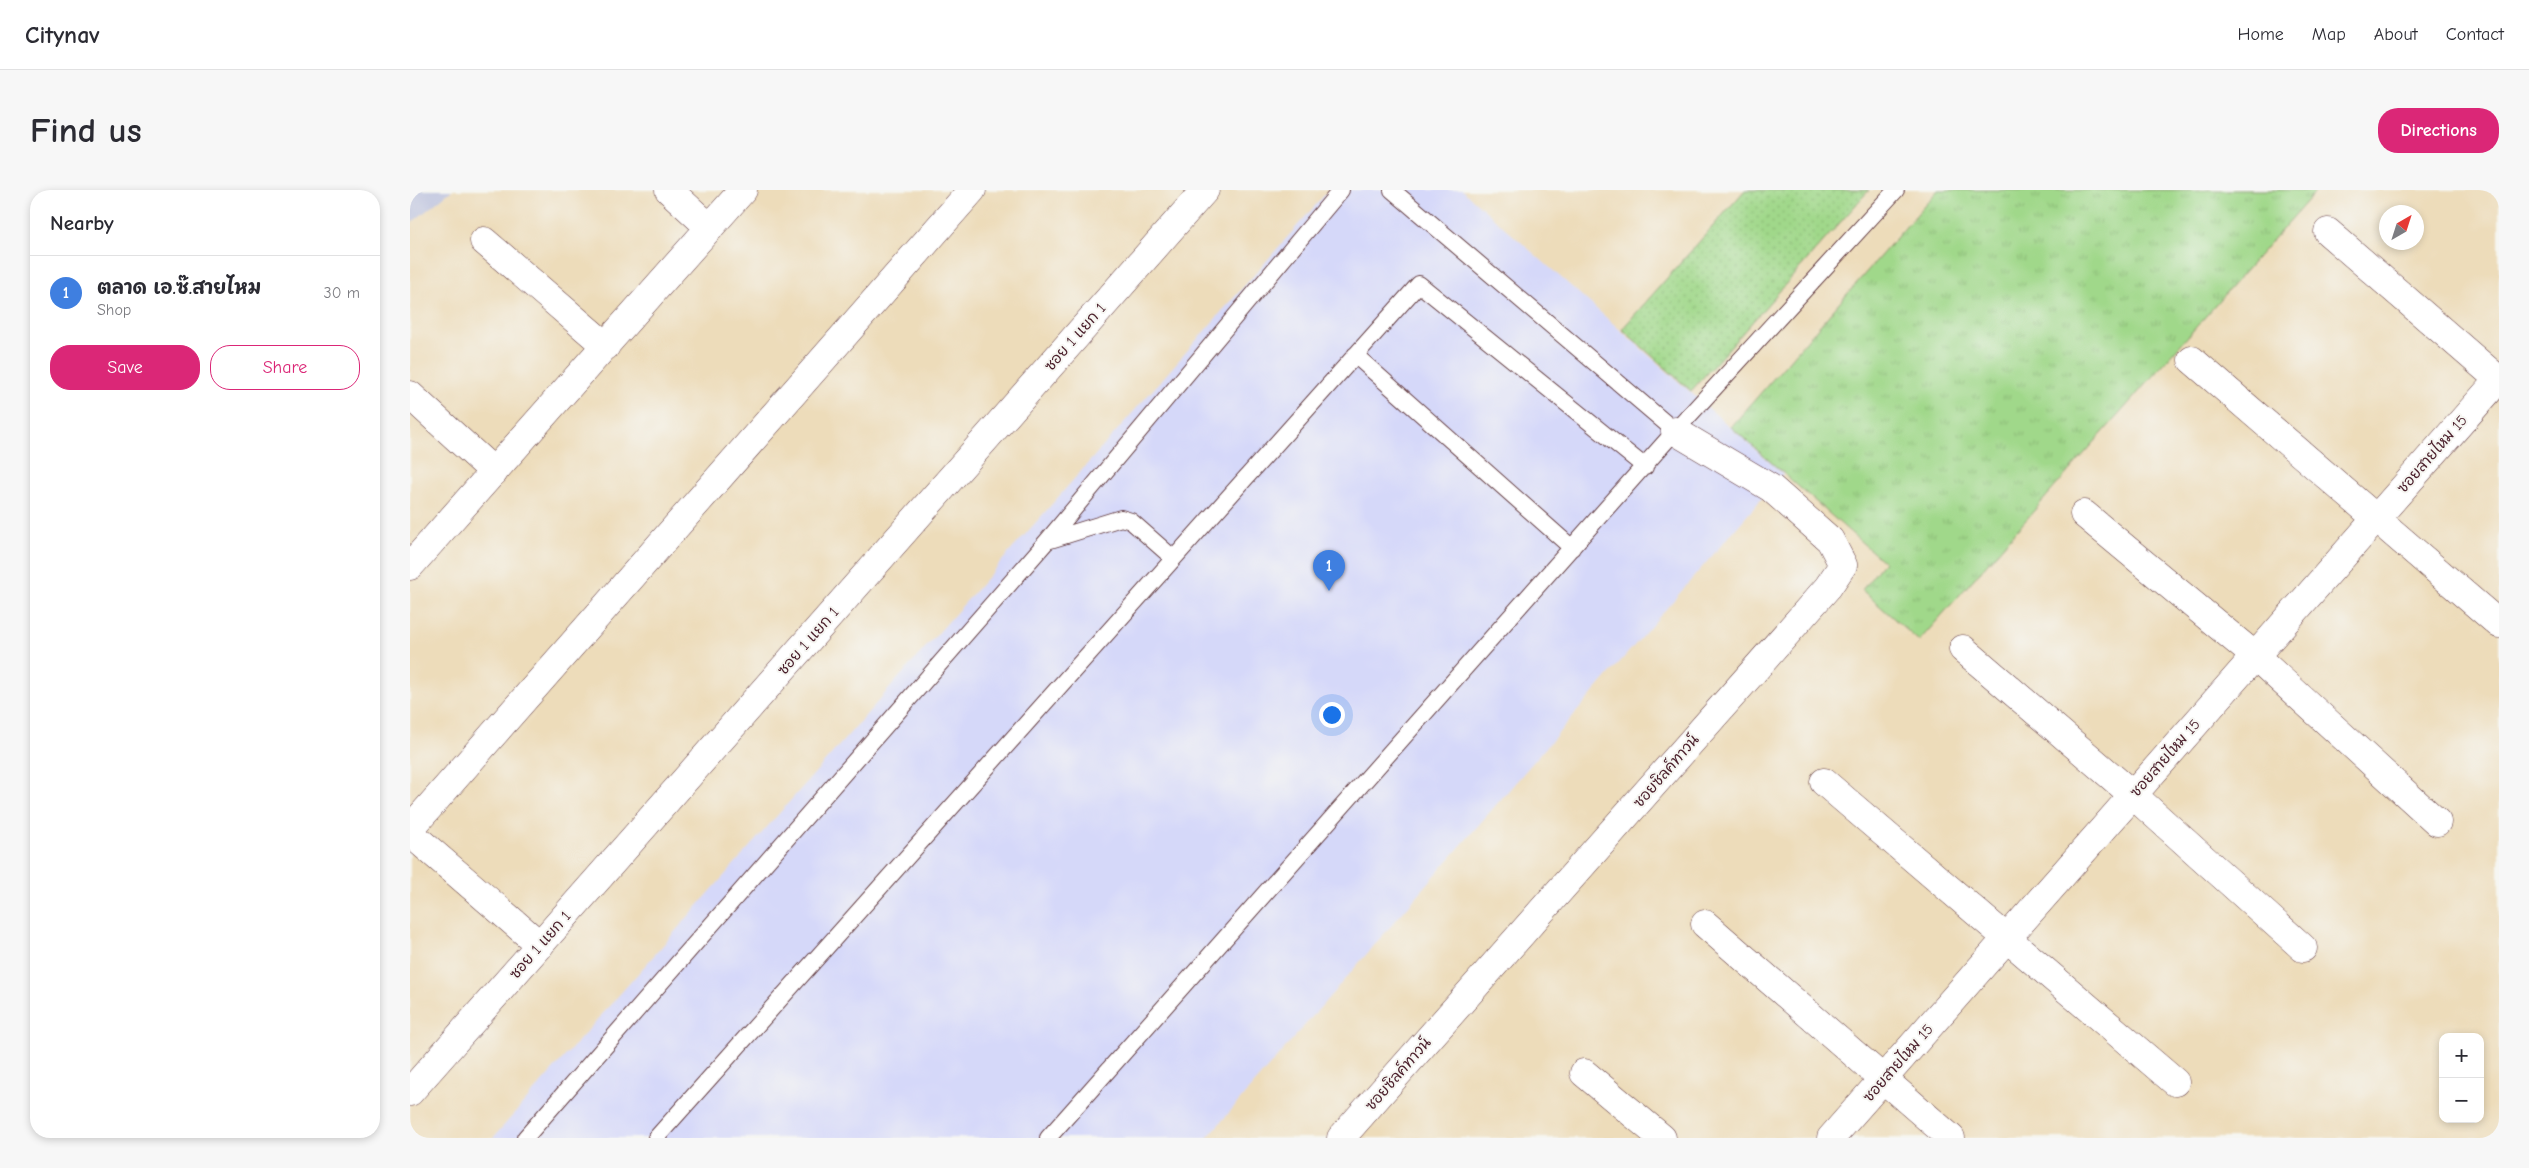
<!DOCTYPE html>
<meta charset="utf-8">
<style>
body{margin:0;font-family:"Comic Neue","Playpen Sans Thai",sans-serif;background:#f7f7f7;color:#2b2b33}
.controls{position:absolute;right:15px;bottom:15px;display:grid;overflow:hidden;border-radius:10px;box-shadow:0 2px 8px #0003}
.controls button{width:45px;height:45px;display:grid;place-items:center;padding:0;border:0;border-bottom:1px solid #e1e1e2;background:#fff;color:#2b2b33;font:25px sans-serif}
.compass{position:absolute;left:1969px;top:15px;width:45px;height:45px;border-radius:50%;background:#fff;box-shadow:0 2px 8px #0003;rotate:39deg}
.you{position:absolute;left:921px;top:524px;width:18px;height:18px;margin:-12px;border:4px solid #fff;border-radius:50%;background:#1a73e8;box-shadow:0 0 0 8px #1a73e833}
.badge{display:grid;place-items:center;width:32px;height:32px;border-radius:50%;background:#db2777;color:#fff;font-size:16px;font-weight:700}
.pin{position:absolute;translate:-50% -41px;filter:drop-shadow(0 1px 2px #0008)}
.pin::after{content:'';position:absolute;top:26px;width:18px;height:15px;background:inherit;clip-path:polygon(0 0,100% 0,50% 100%)}
.list{margin:0;padding:0;list-style:none}
h2{display:flex;justify-content:space-between;align-items:center;height:65px;margin:0;padding:0 20px;font-size:21px}
h2 small{font-size:16px;font-weight:400;color:#7c7c81}
.list li{display:grid;grid-template-columns:32px 1fr auto;gap:15px;align-items:center;box-sizing:border-box;height:75px;padding:0 20px;border-top:1px solid #e1e1e2}
.list b{display:block;font-size:19px;white-space:nowrap}
.list p{margin:0;font-size:16px;white-space:nowrap;color:#7c7c81}
.list em{font-size:16px;font-style:normal;color:#7c7c81}
.actions{display:flex;gap:10px;padding:15px 20px}
.actions a{flex:1;padding:11px 0;border:1px solid #db2777;border-radius:20px;text-align:center;font-size:18px;color:#db2777}
.actions .main{background:#db2777;color:#fff}
.map{position:relative;flex:none;width:2089px;height:948px;overflow:hidden;border-radius:20px}
header{display:flex;align-items:center;gap:30px;box-sizing:border-box;height:70px;padding:0 25px;background:#fff;border-bottom:1px solid #e1e1e2}
header strong{font-size:24px}
nav{display:flex;gap:28px;margin-inline-start:auto;font-size:18px}
.intro{display:flex;align-items:center;justify-content:space-between;box-sizing:border-box;height:120px;padding:0 30px}
h1{margin:0;font-size:35px}
.button{padding:12px 22px;border-radius:20px;background:#db2777;color:#fff;font-size:18px;font-weight:700}
main{display:flex;gap:30px;padding:0 30px}
aside{flex:1;background:#fff;border-radius:20px;box-shadow:0 2px 8px #0003}
.map>svg:first-child{display:block}
.built{fill:#d5d8f9}
.railway{fill:#bdc3de}
.grass{fill:url(#grass-tufts);stroke:#757c5a}
.garden{fill:url(#garden-dots);stroke:#757c5a}
.lines{fill:none;stroke-linecap:round;stroke-linejoin:round}
.service-casing{stroke:#623b40;stroke-width:18}
.minor-casing{stroke:#623b40;stroke-width:29}
.service{stroke:#fff;stroke-width:16}
.minor{stroke:#fff;stroke-width:28}
.labels{text-anchor:middle;dominant-baseline:central;stroke-width:4;stroke-linejoin:round;paint-order:stroke}
.street-label{font-size:15px;fill:#4a1f2b;stroke:#f6f6f2}
</style>
<header>
<strong>Citynav</strong>
<nav><a>Home</a><a>Map</a><a>About</a><a>Contact</a></nav>
</header>
<div class="intro"><h1>Find us</h1><a class="button">Directions</a></div>
<main>
<aside>
<h2>Nearby<small></small></h2>
<ul class="list">
<li><span class="badge" style="background:#3f7fe0">1</span><div><b>ตลาด เอ.ซ๊.สายไหม</b><p>Shop</p></div><em>30 m</em></li>
</ul>
<div class="actions"><a class="main">Save</a><a>Share</a></div>
</aside>
<div class="map">
<svg width="2089" height="948" viewBox="0 0 2089 948">
<defs>
<pattern id="grass-tufts" width="24" height="20" patternUnits="userSpaceOnUse" patternTransform="scale(1.25)"><rect width="24" height="20" fill="#a0d88a"/><path d="M3 7l-1-3M5 7V3M7 7l1-3M15 17l-1-3M17 17v-4M19 17l1-3" fill="none" stroke="#8bb977"/></pattern>
<pattern id="garden-dots" width="8" height="8" patternUnits="userSpaceOnUse" patternTransform="scale(1.25)"><rect width="8" height="8" fill="#a0d88a"/><path d="M2 2h.1M6 6h.1" fill="none" stroke="#8bb977" stroke-width="1.8" stroke-linecap="round"/></pattern>
</defs>
<rect width="100%" height="100%" fill="#f6f6f2"/>
<filter id="ink" filterUnits="userSpaceOnUse"><feTurbulence type="fractalNoise" baseFrequency=".02" numOctaves="2"/><feDisplacementMap in="SourceGraphic" scale="10" xChannelSelector="R" yChannelSelector="G"/><feConvolveMatrix kernelMatrix="1 2 1 2 8 2 1 2 1" color-interpolation-filters="sRGB"/></filter>
<filter id="wash" filterUnits="userSpaceOnUse"><feTurbulence type="fractalNoise" baseFrequency=".0096" numOctaves="4" result="noise"/><feDisplacementMap in="SourceGraphic" scale="20" xChannelSelector="R" yChannelSelector="G"/><feGaussianBlur stdDeviation="1.12" result="paint"/><feColorMatrix in="noise" values="0 0 0 0 0 0 0 0 0 0 0 0 0 0 0 0 0 1.4 0 .05"/><feComposite in="paint" operator="in"/></filter>
<g filter="url(#wash)">
<rect width="100%" height="100%" fill="#eddcba"/>
<path class="built" d="M919,0H1052L1373,284L797,948H83Z"/>
<path class="railway" d="M0,0H42L0,34Z"/>
<path class="grass" d="M1528,0H1907L1509,451L1452,400L1474,372L1321,237Z"/>
<path class="garden" d="M1335,0H1459L1281,201L1212,139Z"/>
</g>
<g filter="url(#ink)">
<g class="lines">
<g class="service-casing">
<path id="service" d="M982,0L1265,241
M945,165L1162,358
M637,351L711,328L721,331L763,368
M115,948L637,351L931,0
M246,948L1009,94L1235,277
M638,948L1265,241L1486,0"/>
</g>
<g class="minor-casing">
<path id="minor" d="M259,0L300,38
M1918,42L2089,190
M74,51L196,156
M1782,170L2089,434
M0,205L84,282
M1674,324L1845,466L2027,632
M0,376L333,0
M1553,459L1723,605L1893,758
M1414,592L1765,892
M0,639L562,0
M0,643L130,755
M1295,734L1541,948
M1174,883L1252,948
M0,902L795,0
M931,948L1418,397L1433,375L1420,350L1361,298L1265,241
M1421,948L2089,189"/>
</g>
<use href="#service" class="service"/>
<use href="#minor" class="minor"/>
</g>
</g>
<g class="labels">
<g class="street-label">
<text transform="translate(665 147) rotate(-49)">ซอย 1 แยก 1</text>
<text transform="translate(2022 264) rotate(-49)">ซอยสายไหม 15</text>
<text transform="translate(398 451) rotate(-49)">ซอย 1 แยก 1</text>
<text transform="translate(1755 568) rotate(-49)">ซอยสายไหม 15</text>
<text transform="translate(1256 581) rotate(-49)">ซอยซิลค์ทาวน์</text>
<text transform="translate(130 755) rotate(-49)">ซอย 1 แยก 1</text>
<text transform="translate(1488 873) rotate(-49)">ซอยสายไหม 15</text>
<text transform="translate(988 884) rotate(-49)">ซอยซิลค์ทาวน์</text>
</g>
</g>
</svg>
<div class="controls">
<button>+</button>
<button>−</button>
</div>
<svg class="compass" viewBox="-18 -18 36 36"><path d="M0-13l5 13h-10z" fill="#e53935"/><path d="M0 13l5-13h-10z" fill="#7c7c81"/></svg>
<div class="you"></div>
<div class="pin badge" style="left:919px;top:401px;background:#3f7fe0">1</div>
</div>
</main>
